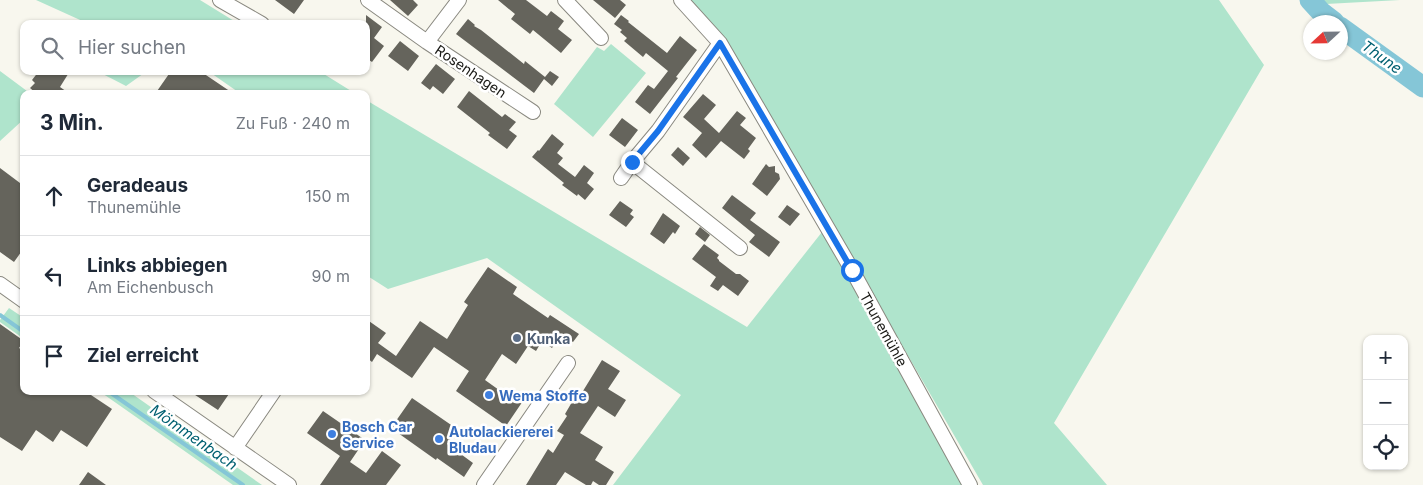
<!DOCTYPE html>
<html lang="de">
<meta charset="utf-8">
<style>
body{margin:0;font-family:Inter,sans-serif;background:#f2f2f3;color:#1f2937}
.controls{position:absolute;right:15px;bottom:15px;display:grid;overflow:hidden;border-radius:10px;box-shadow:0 1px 4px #0004}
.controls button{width:45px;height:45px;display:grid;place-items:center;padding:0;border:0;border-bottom:1px solid #e0e1e3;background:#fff;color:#1f2937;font:25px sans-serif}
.compass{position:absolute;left:1303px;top:15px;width:45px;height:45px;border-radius:50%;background:#fff;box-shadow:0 1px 4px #0004;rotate:248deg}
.stop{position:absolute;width:15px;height:15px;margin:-11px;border:4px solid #1a73e8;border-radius:50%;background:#fff}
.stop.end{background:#1a73e8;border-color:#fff;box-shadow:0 1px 5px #0008}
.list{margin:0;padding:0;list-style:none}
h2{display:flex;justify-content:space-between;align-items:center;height:65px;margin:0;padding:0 20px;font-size:21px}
h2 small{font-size:16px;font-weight:400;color:#747a83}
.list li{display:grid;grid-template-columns:32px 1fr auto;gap:15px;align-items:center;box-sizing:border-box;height:80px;padding:0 20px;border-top:1px solid #e0e1e3}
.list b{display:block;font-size:19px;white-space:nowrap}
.list p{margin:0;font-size:16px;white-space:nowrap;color:#747a83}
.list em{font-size:16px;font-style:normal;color:#747a83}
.icon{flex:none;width:28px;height:28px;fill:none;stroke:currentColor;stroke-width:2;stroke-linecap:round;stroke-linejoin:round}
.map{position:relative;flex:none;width:1423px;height:485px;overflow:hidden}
.search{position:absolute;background:#fff;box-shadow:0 1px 4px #0004;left:20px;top:20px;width:350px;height:55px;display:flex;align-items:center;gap:12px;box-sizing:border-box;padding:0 18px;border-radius:10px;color:#747a83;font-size:19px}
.panel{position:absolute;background:#fff;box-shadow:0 1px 4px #0004;left:20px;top:90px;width:350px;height:305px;border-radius:10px}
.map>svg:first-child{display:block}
.green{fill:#afe4cc}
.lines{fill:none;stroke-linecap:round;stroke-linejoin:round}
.stream{stroke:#85c6d7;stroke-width:4}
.river{stroke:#85c6d7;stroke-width:21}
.building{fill:#65645c}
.minor-casing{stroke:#8a8980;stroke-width:16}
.minor{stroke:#fff;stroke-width:14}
.route{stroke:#1a73e8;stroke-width:6}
.service-dot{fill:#5c6f8a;stroke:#fff;stroke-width:2}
.shop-dot{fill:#3f7fe0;stroke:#fff;stroke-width:2}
.labels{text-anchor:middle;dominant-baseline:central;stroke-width:5;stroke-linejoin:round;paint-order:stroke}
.street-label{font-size:14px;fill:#191915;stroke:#fff}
.service-label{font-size:14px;font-weight:bold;fill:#4e5e75;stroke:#fff;text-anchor:start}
.shop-label{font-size:14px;font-weight:bold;fill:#366cbe;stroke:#fff;text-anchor:start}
.water-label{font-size:15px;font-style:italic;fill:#006071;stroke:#fff}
</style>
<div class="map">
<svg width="1423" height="485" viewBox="0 0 1423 485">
<rect width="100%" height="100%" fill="#f8f7ee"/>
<path class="green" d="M36,0H200L239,24H89Z
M687,0H1219L1264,65L1054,423L1107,485H983L726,42Z
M1322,0H1400L1326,4Z
M611,44L646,73L593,137L554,104L597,47L604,51Z
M0,71L31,94H24V119L0,141Z
M97,71H147L126,86Z
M208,71H319L356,94H241Z
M366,100L747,327L822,232L965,485H613L681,395L487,258L388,289L366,275Z
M9,308L24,318V339L0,322V320Z
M99,391H128L262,485H233Z"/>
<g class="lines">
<path class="stream" d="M0,315L24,332
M108,391L243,485"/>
<path class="river" d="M1310,0L1321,12L1334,22
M1340,27L1423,87"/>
</g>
<path class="building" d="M275,0H304L294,14Z
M390,0H413L418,5L408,16Z
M498,0H526L547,16L551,11L564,21L558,29L572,40L561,53L533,30L530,34L511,19L515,14Z
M593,0H620L626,5L615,18Z
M366,15L382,27L374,38L384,46L372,62L366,58Z
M621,15L629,21L628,22L667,53L680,36L697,50L676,77L678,78L650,114L635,102L648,85L654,89L668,71L646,53L643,57L624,41L627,38L620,32L622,30L614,24Z
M468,19L475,25L474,26L481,30L524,64L525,61L545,77L550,71L559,77L552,86L544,79L534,93L456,34Z
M400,41L419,56L408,71L388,56Z
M436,64L455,79L443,94L433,86L430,90L421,83Z
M39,71H70L60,87L70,94H37L30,88L35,83L32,80Z
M171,71H200L234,94H155Z
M469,91L502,117L505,114L516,122L509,130L517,136L507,149L488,135L490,133L457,107Z
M703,94L716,105L704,119L719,133L737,111L746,118L740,125L756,138L748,149L750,151L744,159L721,141L706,158L692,145L702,133L683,117Z
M622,118L638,130L625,147L609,135Z
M552,134L564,144L557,153L563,158L558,164L575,177L584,165L594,173L587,183L594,189L585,200L578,194L577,196L562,185L564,183L532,157L538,150L539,151Z
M678,147L690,158L683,166L671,155Z
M766,164L769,167L775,166V172L779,174L780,179L767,196L752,184Z
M0,168L24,186V248L14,262L0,252Z
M732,195L756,213L750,220L780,242L769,257L749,242L755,235L722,208Z
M620,201L633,210L630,214L634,217L626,227L609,215Z
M787,205L800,214L790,226L778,217Z
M663,213L680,226L675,234L673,232L664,244L650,234Z
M700,227L710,235L705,242L695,234Z
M704,244L719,255L717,258L719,260V261L736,274H740L749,281L738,296L723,285L718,291L710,286L716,277L692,259Z
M488,267L517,287L513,294L548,318L550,315L579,334L573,342L561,334L552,348L542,341L536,351L528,346L516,364L502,354L485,380L506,395L511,389L525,398L506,426L456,391L469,371L434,347L412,378L377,354L372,362L366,357V319L386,333L378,343L396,356L420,321L447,339L468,305L464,302Z
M0,324L24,341L19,348L24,351V391H85L112,409L87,447L61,430L53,442L36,430L22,451L0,437Z
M602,360L620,371L608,389L626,400L615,417L598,406L580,433L603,447L595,460L614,472L606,485H599L593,481L591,485H586L565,472L556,485H526L548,449L553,453L564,435L557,431L567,416L565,414L572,402L575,404Z
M189,391H231L218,410Z
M412,398L457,429L447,444L473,463L464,477L437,458L436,460L391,428Z
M323,411L365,440L350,462L366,473L382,451L401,465L386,485H320L340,456L307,433Z
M88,472L106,485H79Z"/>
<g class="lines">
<g class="minor-casing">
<path id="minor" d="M220,0L262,24
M368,0L427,42L533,112
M565,0L601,38
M681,0L720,43L852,270L970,485
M427,42L459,0
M632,162L740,248
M621,178L632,162L658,131L720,43
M0,284L24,301
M154,391L289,485
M235,448L274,391
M484,485L568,363"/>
</g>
<use href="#minor" class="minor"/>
</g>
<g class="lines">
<path class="route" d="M632,162L658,131L720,43L852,270"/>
</g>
<circle class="service-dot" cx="517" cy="338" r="5"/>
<g class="shop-dot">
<circle cx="489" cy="395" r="5"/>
<circle cx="332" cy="434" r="5"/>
<circle cx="439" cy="439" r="5"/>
</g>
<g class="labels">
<g class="street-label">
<text transform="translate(471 71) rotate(34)">Rosenhagen</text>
<text transform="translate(884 329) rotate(61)">Thunemühle</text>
</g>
<g class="service-label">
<text x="527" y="338">Kunka</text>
</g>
<g class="shop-label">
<text x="499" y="395">Wema Stoffe</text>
<text x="342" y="426">Bosch Car<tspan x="342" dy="16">Service</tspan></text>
<text x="449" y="431">Autolackiererei<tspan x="449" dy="16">Bludau</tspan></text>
</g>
<g class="water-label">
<text transform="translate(1382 57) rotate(36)">Thune</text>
<text transform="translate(194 437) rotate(35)">Mömmenbach</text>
</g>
</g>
</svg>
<div class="controls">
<button>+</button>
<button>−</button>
<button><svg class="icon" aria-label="locate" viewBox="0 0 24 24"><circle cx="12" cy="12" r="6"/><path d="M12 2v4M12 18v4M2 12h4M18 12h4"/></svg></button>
</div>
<svg class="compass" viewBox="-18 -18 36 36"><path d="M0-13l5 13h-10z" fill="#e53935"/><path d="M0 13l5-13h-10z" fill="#747a83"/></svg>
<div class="stop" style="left:852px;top:270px"></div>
<div class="stop end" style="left:632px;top:162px"></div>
<div class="search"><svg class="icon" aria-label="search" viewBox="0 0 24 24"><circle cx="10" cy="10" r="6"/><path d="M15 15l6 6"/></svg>Hier suchen</div>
<section class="panel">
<h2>3 Min.<small>Zu Fuß · 240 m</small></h2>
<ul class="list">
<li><svg class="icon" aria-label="ahead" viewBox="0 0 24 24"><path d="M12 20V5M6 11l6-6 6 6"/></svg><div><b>Geradeaus</b><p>Thunemühle</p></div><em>150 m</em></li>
<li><svg class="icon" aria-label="left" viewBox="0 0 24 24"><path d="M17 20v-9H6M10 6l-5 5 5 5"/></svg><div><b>Links abbiegen</b><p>Am Eichenbusch</p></div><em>90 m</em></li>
<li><svg class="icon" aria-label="arrive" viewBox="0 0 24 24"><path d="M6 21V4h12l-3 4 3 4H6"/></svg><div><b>Ziel erreicht</b></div></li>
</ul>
</section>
</div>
